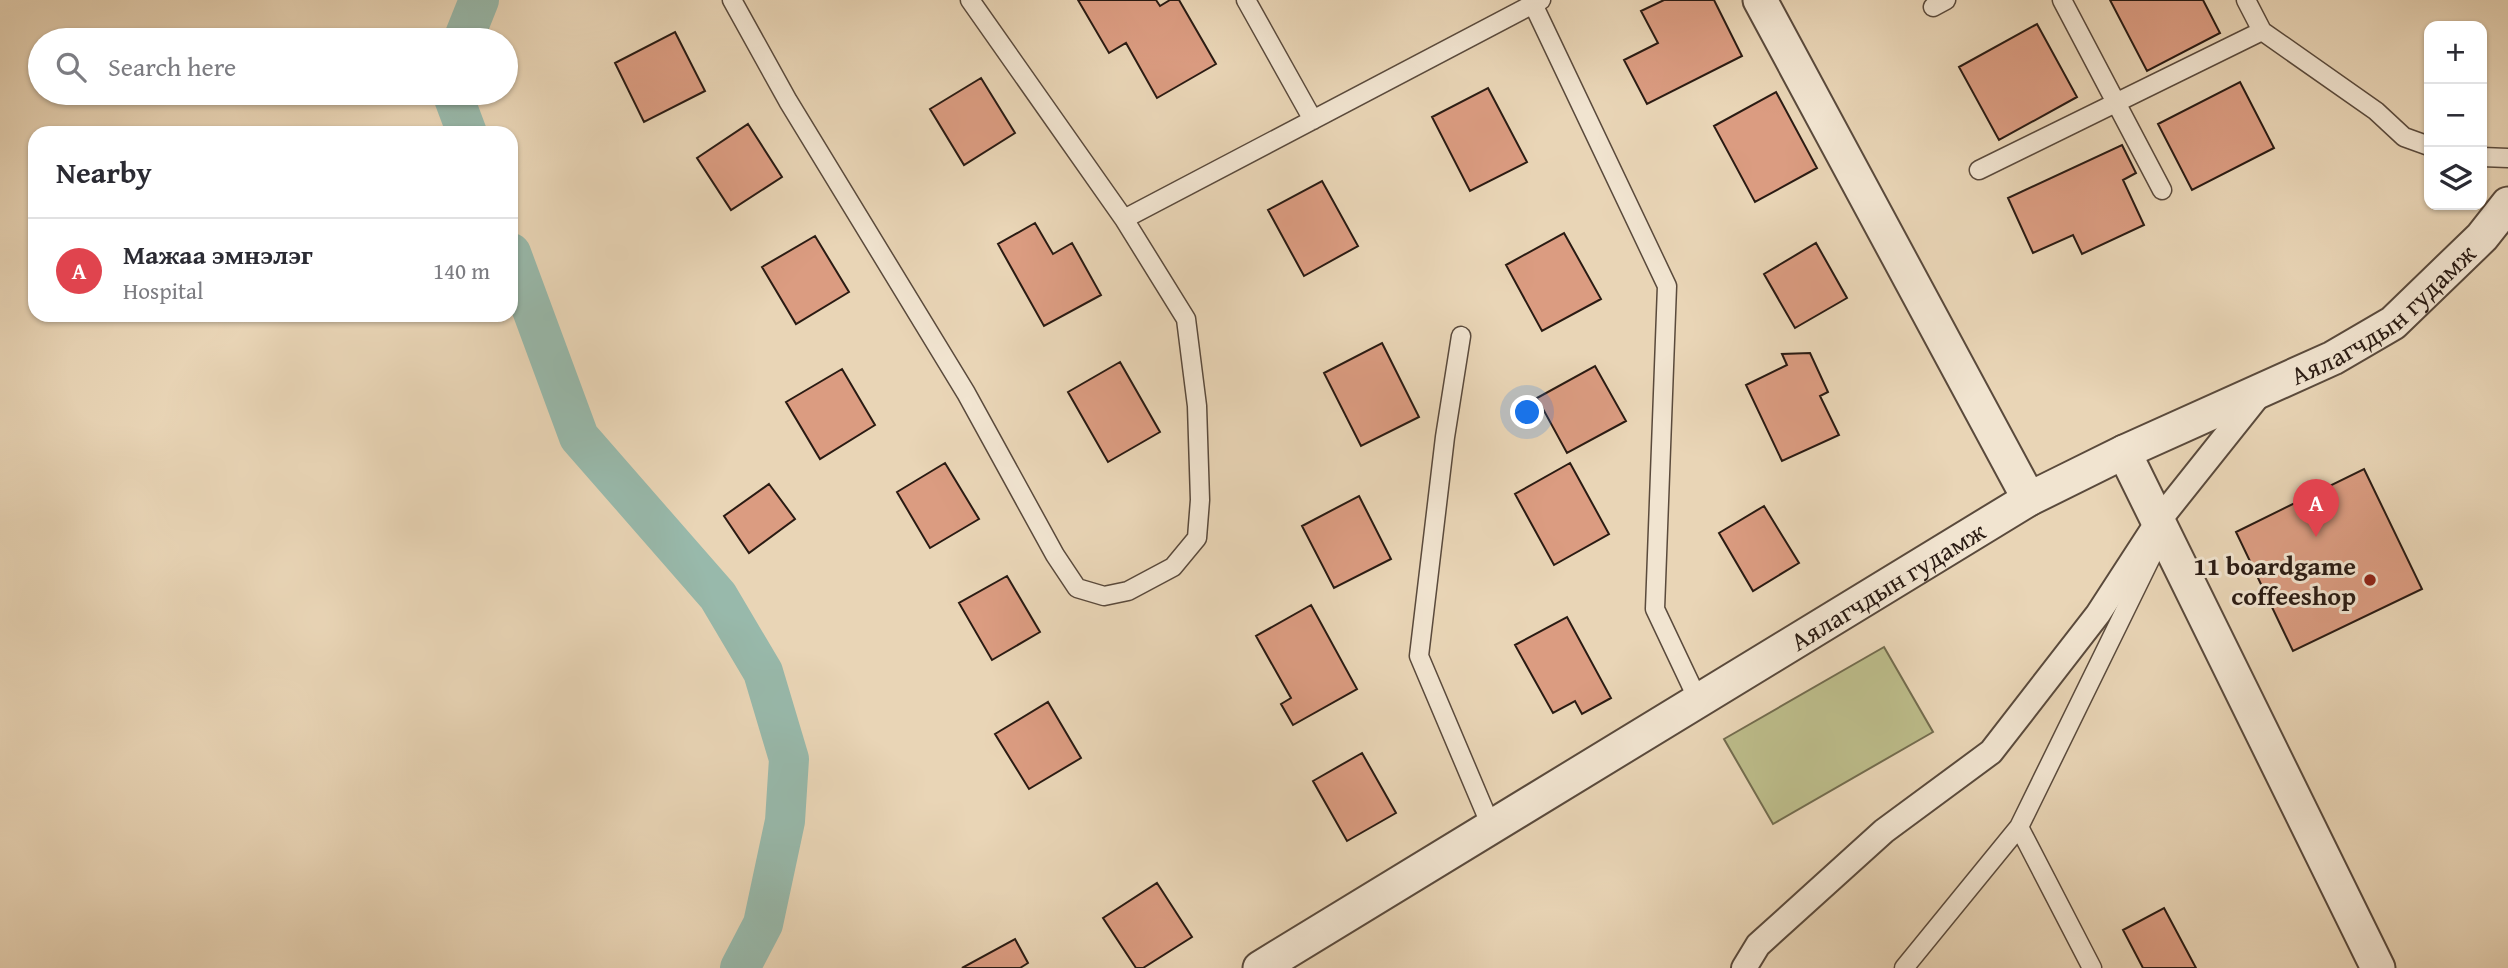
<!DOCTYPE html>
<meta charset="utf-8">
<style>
body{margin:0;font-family:"Gentium Book Plus",serif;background:#f7f7f7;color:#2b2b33}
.controls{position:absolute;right:21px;top:21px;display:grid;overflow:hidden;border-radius:14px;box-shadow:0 2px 5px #0004}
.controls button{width:63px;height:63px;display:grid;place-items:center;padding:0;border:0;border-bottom:2px solid #e1e1e2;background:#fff;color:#2b2b33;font:35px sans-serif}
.you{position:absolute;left:1528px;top:413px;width:24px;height:24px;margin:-18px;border:5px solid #fff;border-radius:50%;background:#1a73e8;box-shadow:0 0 0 10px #1a73e833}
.badge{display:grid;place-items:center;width:46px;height:46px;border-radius:50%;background:#8f2418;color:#fff;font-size:23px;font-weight:700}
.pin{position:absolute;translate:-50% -58px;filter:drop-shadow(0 2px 4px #0008)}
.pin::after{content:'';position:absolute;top:37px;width:24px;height:21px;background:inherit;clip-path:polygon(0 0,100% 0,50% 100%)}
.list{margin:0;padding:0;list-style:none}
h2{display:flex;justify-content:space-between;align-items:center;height:91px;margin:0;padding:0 28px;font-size:30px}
h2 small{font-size:23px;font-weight:400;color:#7c7c81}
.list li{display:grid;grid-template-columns:46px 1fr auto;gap:21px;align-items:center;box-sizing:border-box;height:105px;padding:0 28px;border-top:2px solid #e1e1e2}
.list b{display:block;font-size:26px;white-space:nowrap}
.list p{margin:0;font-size:23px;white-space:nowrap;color:#7c7c81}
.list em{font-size:23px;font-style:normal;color:#7c7c81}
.icon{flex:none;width:38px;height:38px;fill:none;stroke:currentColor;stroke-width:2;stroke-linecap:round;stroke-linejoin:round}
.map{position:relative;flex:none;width:2508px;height:968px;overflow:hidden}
.search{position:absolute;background:#fff;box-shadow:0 2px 5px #0004;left:28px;top:28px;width:490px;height:77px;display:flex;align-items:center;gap:18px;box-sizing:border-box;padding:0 24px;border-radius:38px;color:#7c7c81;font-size:26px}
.panel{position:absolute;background:#fff;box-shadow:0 2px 5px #0004;left:28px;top:126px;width:490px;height:196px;border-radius:21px}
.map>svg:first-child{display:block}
.green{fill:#bcbc8a;stroke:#736c4e;stroke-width:2}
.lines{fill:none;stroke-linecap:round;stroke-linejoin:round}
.canal{stroke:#98b9ab;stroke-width:40}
.building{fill:#db9c81;stroke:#2a1b13;stroke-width:2}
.service-casing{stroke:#5a4a3c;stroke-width:21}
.pedestrian-casing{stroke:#5a4a3c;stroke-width:28}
.minor-casing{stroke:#5a4a3c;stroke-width:37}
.service{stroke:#f1e4d0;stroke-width:18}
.pedestrian{stroke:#f1e4d0;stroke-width:24}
.minor{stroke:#f1e4d0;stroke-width:33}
.poi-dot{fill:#8f2418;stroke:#f1e4d0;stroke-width:2.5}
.labels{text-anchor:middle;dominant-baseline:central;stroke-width:6;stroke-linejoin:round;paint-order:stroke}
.street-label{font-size:26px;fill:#2a1b13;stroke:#f1e4d0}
.poi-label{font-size:26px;font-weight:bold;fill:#2a1b13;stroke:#f1e4d0;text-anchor:end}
</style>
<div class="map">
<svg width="2508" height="968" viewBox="0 0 2508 968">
<rect width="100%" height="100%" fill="#e9d5b6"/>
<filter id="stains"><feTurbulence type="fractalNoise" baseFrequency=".00286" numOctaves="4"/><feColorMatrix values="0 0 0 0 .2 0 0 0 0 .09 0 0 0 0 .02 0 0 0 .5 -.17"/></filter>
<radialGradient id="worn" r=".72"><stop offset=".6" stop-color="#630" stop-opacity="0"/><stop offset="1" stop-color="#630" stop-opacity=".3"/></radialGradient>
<path class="green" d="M1884,647L1933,732L1773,824L1724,739Z"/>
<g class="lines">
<path class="canal" d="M463,40L479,0
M452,93L467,133
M511,253L579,437L718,596L763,672L789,759L785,821L763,924L740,968"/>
</g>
<path class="building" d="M1078,0H1156L1160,6L1170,0H1179L1216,64L1157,98L1126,43L1109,53Z
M1664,0H1714L1742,56L1647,104L1624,60L1658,43L1641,11Z
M2110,0H2203L2220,33L2147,71Z
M2037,24L2077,97L1999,140L1959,67Z
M675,32L705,91L644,122L615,63Z
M981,78L1015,133L964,165L930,109Z
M2240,82L2274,148L2192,190L2158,124Z
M1488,88L1527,162L1470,191L1432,117Z
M1776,92L1817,168L1755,202L1714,126Z
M748,124L782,177L731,210L697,158Z
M2122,145L2136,173L2123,180L2144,225L2082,254L2073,235L2033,253L2008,198Z
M1322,181L1358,246L1304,276L1268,210Z
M1035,223L1053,254L1072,243L1101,295L1044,326L998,244Z
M1564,233L1601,299L1542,331L1506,265Z
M815,236L849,292L796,324L762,267Z
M1816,243L1847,298L1795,328L1764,274Z
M1382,343L1419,417L1361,446L1324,373Z
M1810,353L1828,392L1820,396L1839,435L1782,461L1746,385L1787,365L1782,354Z
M1120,362L1160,432L1108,462L1068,392Z
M1595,366L1626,421L1567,453L1537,398Z
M842,369L875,425L820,459L786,402Z
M945,463L979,519L930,548L897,492Z
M1570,463L1609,534L1554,565L1515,494Z
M2364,469L2422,589L2293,651L2236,532Z
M769,484L795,519L749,553L724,516Z
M1359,496L1391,559L1334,588L1302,526Z
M1764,506L1799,563L1753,591L1719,533Z
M1007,576L1040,632L992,660L959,603Z
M1311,605L1357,689L1293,725L1281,704L1291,698L1256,636Z
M1567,617L1611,698L1582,714L1575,701L1553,713L1515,645Z
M1048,702L1081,758L1029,789L995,734Z
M1362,753L1396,813L1347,841L1313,781Z
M1157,883L1192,937L1143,968H1136L1103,918Z
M2164,908L2196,968H2143L2123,930Z
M1015,939L1028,963L1020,968H962Z"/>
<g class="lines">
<g class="service-casing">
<path id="service" d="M732,0L788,101L966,393L1055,555L1077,588L1104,596L1128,591L1173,567L1197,538L1200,500L1197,406L1186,319L1124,219L1541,0
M970,0L1124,219
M1246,0L1313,120
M2062,0L2162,190
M2246,0L2262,31L2376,111L2404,137L2429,146
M1533,4L1667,286L1655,609L1699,702
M1933,7L1946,0
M2482,157L2508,158
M1979,170L2262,31
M1461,336L1445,437L1419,656L1491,826
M2019,827L2092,968
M1904,968L2019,827L2164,531"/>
</g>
<g class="pedestrian-casing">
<path id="pedestrian" d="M1744,968L1758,945L1884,831L1991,752L2098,614L2159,520L2261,392"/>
</g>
<g class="minor-casing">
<g id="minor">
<path d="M1760,0L2029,499"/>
<path d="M2124,452L2378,968"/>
<path id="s1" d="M1260,968L2029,499L2124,452L2333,358L2393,323L2482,237L2508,204"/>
</g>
</g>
<use href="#service" class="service"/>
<use href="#pedestrian" class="pedestrian"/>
<use href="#minor" class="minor"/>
</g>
<circle class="poi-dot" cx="2370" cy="580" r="7"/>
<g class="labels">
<g class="street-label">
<text stroke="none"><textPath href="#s1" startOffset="1302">Аялагчдын гудамж</textPath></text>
<text stroke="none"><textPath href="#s1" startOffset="735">Аялагчдын гудамж</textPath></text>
</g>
<g class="poi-label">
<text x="2356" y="565">11 boardgame<tspan x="2356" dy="30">coffeeshop</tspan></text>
</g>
</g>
<rect width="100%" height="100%" filter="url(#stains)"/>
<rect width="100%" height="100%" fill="url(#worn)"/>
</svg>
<div class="controls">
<button>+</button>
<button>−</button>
<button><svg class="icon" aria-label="layers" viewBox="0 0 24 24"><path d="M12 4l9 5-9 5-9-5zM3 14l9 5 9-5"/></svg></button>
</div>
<div class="you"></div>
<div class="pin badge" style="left:2316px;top:537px;background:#e0444e">A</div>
<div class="search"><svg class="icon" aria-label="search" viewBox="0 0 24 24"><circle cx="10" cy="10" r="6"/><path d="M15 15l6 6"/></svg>Search here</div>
<section class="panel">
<h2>Nearby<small></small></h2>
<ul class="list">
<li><span class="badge" style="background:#e0444e">A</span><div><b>Maжаа эмнэлэг</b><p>Hospital</p></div><em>140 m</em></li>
</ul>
</section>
</div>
